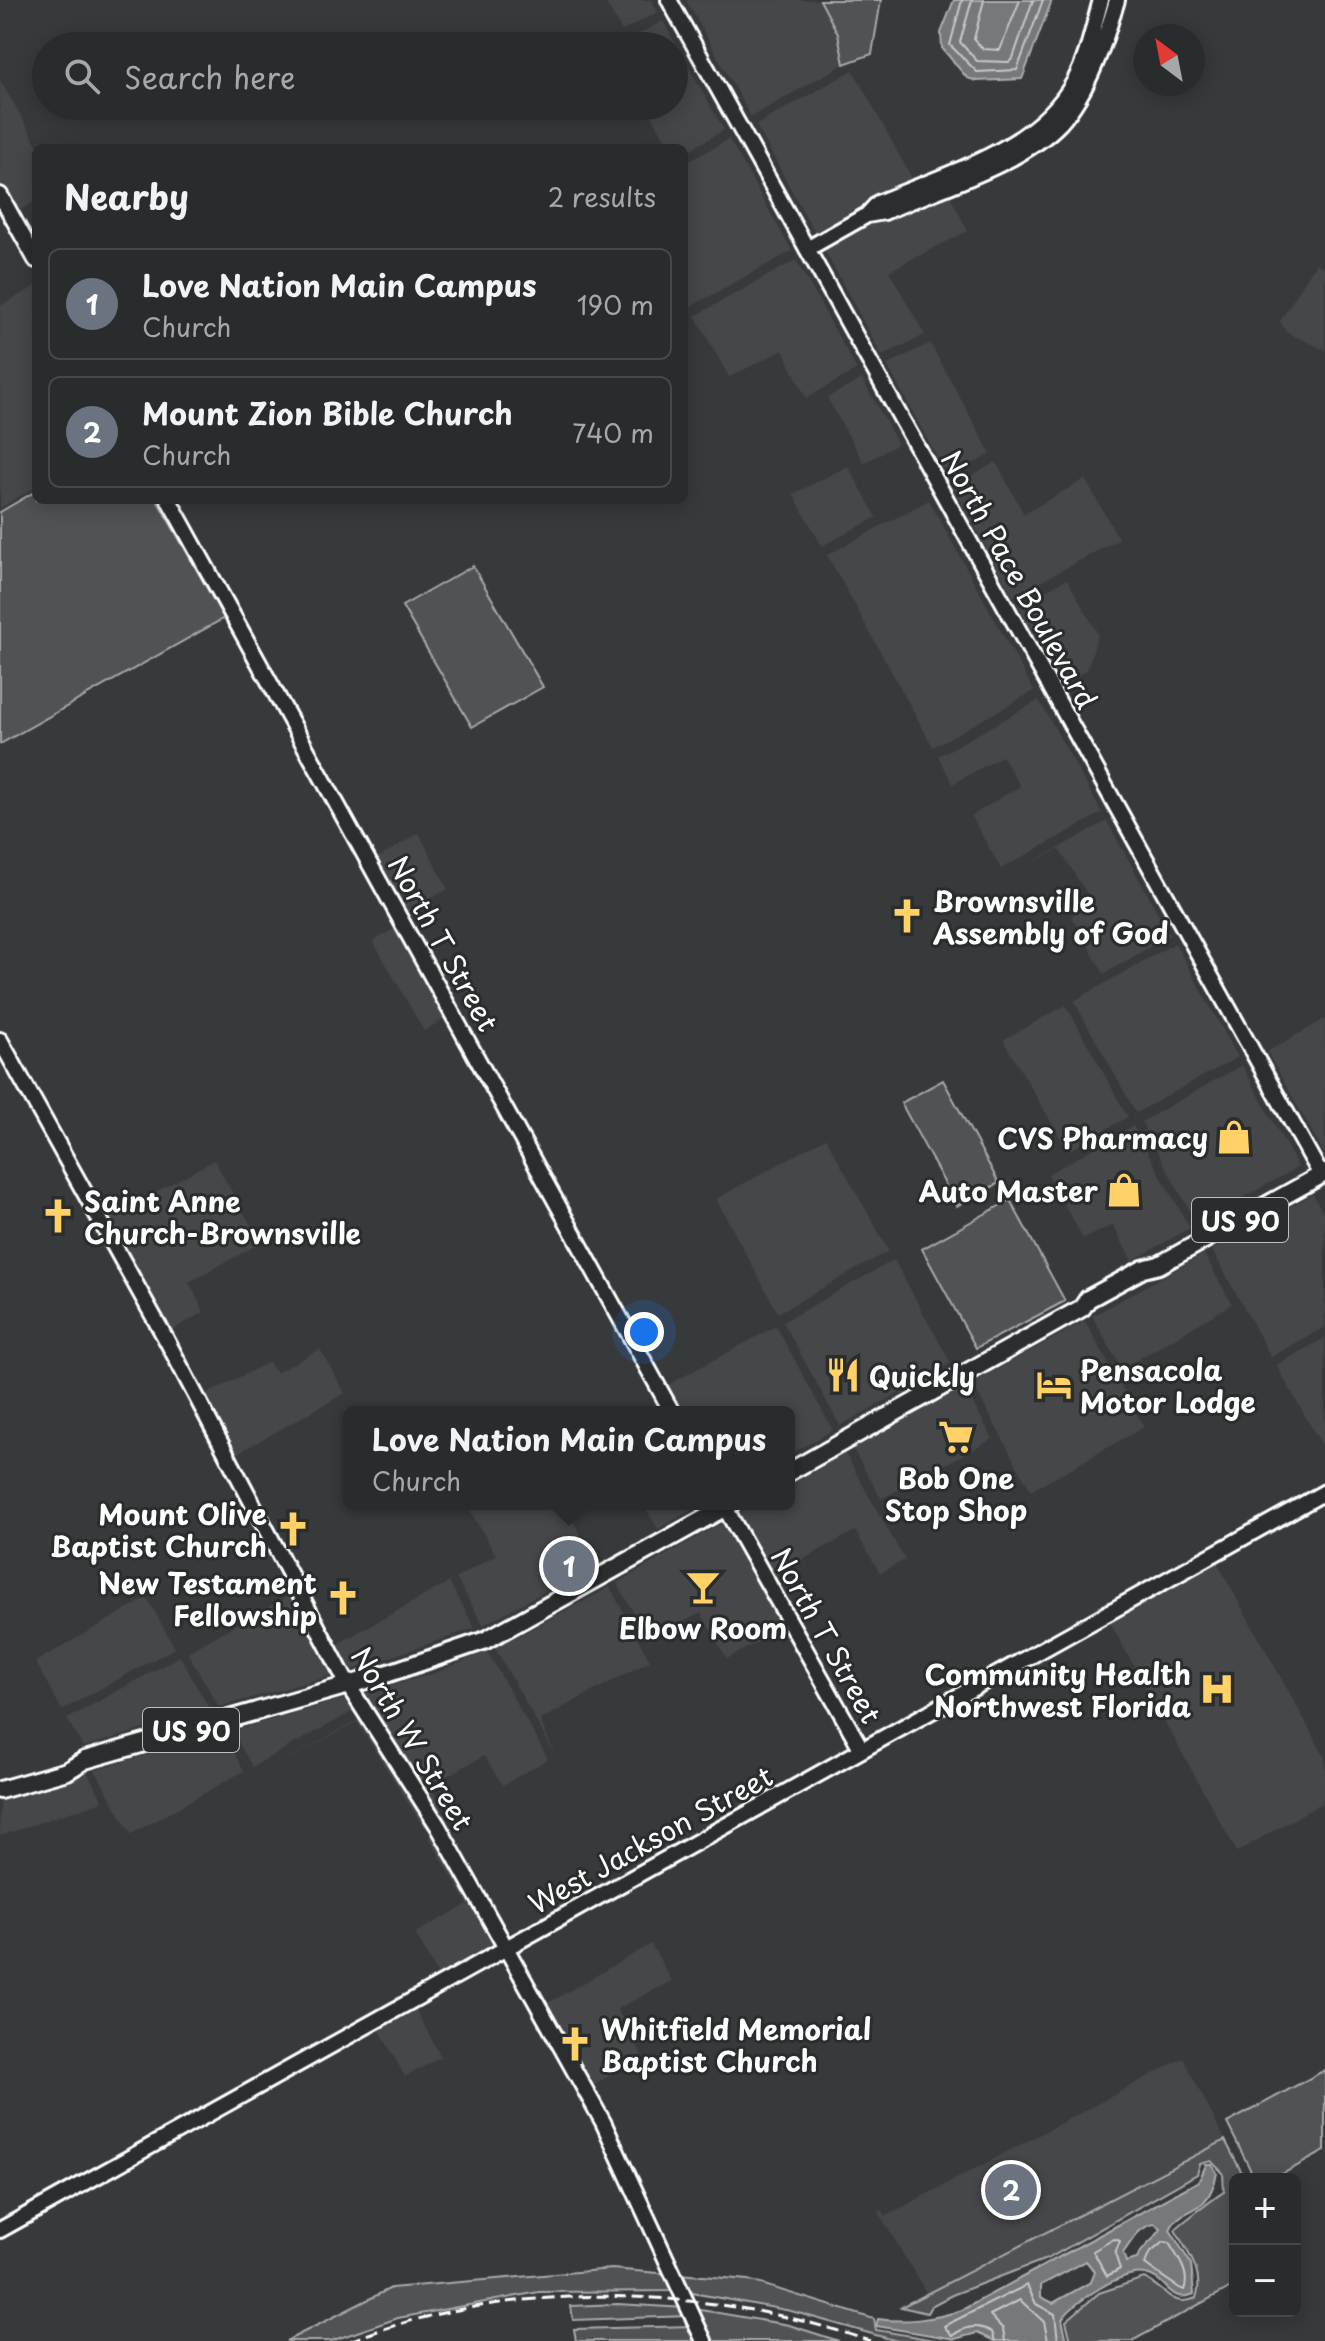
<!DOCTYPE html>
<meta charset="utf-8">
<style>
body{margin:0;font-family:"Playpen Sans",sans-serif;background:#353838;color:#f1f3f6}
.controls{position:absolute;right:24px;bottom:24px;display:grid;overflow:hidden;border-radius:12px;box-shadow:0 4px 20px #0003}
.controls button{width:72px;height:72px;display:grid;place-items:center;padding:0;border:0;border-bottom:2px solid #454848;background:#292c2c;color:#f1f3f6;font:40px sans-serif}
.compass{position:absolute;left:1133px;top:24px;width:72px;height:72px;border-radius:50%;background:#292c2c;box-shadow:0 4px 20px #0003;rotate:328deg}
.you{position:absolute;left:644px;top:1332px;width:28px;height:28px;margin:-20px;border:6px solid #fff;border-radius:50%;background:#1a73e8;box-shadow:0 0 0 12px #1a73e833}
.badge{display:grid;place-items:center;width:52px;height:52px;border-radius:50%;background:#8c9099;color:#fff;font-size:26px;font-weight:700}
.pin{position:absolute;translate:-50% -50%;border:4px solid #fff;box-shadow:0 2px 8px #0006}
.popup{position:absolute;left:343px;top:1406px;width:452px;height:104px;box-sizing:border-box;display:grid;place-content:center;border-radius:12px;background:#292c2c;filter:drop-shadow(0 2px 6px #0005);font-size:26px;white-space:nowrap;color:#a5a7a9}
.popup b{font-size:30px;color:#f1f3f6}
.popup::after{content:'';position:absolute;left:50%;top:100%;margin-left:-16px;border:16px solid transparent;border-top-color:#292c2c}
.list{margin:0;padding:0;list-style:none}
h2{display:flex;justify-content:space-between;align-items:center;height:104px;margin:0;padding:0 32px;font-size:34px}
h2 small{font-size:26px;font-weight:400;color:#a5a7a9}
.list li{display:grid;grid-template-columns:52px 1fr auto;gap:24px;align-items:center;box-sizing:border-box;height:112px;margin:0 16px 16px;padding:0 16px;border:2px solid #454848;border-radius:12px}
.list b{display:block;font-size:30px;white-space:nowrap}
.list p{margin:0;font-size:26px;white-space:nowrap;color:#a5a7a9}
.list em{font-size:26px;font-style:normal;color:#a5a7a9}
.icon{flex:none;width:44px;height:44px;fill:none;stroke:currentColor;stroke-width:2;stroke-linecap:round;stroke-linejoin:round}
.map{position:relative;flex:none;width:1325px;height:2341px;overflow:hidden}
.search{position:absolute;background:#292c2c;box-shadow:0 4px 20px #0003;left:32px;top:32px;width:656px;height:88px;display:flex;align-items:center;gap:20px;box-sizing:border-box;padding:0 28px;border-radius:44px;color:#a5a7a9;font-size:30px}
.panel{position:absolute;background:#292c2c;box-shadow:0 4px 20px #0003;left:32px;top:144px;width:656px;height:360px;border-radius:12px}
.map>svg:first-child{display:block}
.built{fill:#444748}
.green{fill:#505354;stroke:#a8a9aa;stroke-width:2}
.water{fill:#767879;stroke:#adaeaf;stroke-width:2;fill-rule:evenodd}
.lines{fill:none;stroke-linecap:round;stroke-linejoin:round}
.shore{stroke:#c8c9c9;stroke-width:2}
.secondary-casing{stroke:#fff;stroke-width:20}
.primary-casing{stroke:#fff;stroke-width:22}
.secondary{stroke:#2a2d2e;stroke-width:14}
.primary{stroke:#2a2d2e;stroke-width:16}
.rail{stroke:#fff;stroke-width:3;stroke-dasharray:12 6;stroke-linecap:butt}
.labels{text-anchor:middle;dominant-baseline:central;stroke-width:6;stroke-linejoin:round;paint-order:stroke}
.shield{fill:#2a2d2e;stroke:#bfc0c0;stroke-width:2}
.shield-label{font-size:26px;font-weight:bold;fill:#fff}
.street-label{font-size:28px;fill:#fff;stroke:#2a2d2e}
.poi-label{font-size:28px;font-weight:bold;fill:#fff;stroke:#2a2d2e;text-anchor:start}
</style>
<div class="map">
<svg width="1325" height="2341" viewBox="0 0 1325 2341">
<rect width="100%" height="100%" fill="#373a3b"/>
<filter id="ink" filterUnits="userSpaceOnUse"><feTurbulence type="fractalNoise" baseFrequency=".0125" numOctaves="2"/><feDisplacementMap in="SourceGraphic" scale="16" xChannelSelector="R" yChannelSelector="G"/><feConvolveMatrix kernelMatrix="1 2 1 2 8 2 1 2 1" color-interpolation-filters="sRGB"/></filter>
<g filter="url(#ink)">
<path class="built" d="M604,0H651L658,12L622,31Z
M686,0H820L838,34L844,64L751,117Z
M663,21L724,130L684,153V148H670L647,106H674V46H616Z
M853,70L914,182L817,237L756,125Z
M0,80L39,148H36V201L15,213L0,186Z
M729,139L792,251L690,307L684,296V164Z
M947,190L968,231L889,271L925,335L882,356L822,246L867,221Z
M796,260L857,370L806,398L783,350L729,377L695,316Z
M1316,263L1325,268V350L1286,332L1280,321Z
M36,286V487L0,508V306Z
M930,343L991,454L948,477L887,365Z
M862,379L898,444L864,463L827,398Z
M996,462L1024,514L1085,479L1119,539L1013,597L953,486Z
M848,466L877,517L822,546L793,494Z
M929,500L1034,691L933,747L827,555Z
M1067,579L1098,634L1087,670L1062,684L1018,605Z
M1039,700L1102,813L1001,869L971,816L1020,786L1002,756L953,784L938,756Z
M1107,821L1170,935L1104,974L1071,916L1092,902L1059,849L1017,871Z
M419,833L448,889L402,914L373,861Z
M399,926L449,1016L424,1031L373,941Z
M1175,943L1238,1057L1136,1113L1074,1001Z
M1066,1005L1128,1117L1068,1151L1003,1040Z
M1325,1019V1152L1324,1153L1267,1052Z
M1242,1065L1298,1167L1197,1224L1141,1122Z
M1133,1126L1190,1228L1132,1261L1113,1225L1083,1239L1048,1174Z
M826,1138L889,1251L778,1313L716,1199Z
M214,1160L261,1243L189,1282L204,1312L167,1333L105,1220Z
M1313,1194L1325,1216V1327L1271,1357L1212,1250Z
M1204,1254L1232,1304L1122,1369L1092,1316Z
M894,1260L951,1363L840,1426L783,1322Z
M1085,1321L1144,1427L1031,1491L972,1383Z
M776,1326L833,1430L789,1455V1412H677L664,1387Z
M1325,1338V1451L1276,1365Z
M320,1349L345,1393L233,1456L201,1397L269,1362L276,1373Z
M964,1387L993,1439L881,1499L853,1449Z
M845,1453L905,1560L880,1573L855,1531L769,1578L734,1516L755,1504H789V1485Z
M466,1504H563L597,1563L483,1625L456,1578L496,1555Z
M643,1504H686L690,1511L658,1529Z
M727,1520L787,1626L727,1659L701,1613L649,1640L617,1583Z
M1215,1559L1325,1757V1801L1237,1852L1109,1621Z
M449,1582L475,1628L346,1672L332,1647Z
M610,1587L650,1661L540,1720L555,1755L495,1648Z
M293,1593L337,1674L219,1707L187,1652Z
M147,1598L175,1648L62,1710L35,1662Z
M487,1651L548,1759L503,1785L484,1756L430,1785L446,1816L439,1820L360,1695L435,1673Z
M180,1656L210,1710L83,1747L67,1719Z
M351,1697L359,1708L252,1767L232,1731Z
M365,1716L431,1824L424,1828L357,1722L257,1776Z
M223,1733L244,1771L131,1834L95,1770Z
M87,1772L103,1801L0,1836V1798Z
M436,1833L500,1946L440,1979L415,1933L468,1904L429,1837Z
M651,1944L672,1981L617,2009L642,2055L589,2088L543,2006Z
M505,1955L506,1957L415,2008L441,2057L405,2077L377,2025Z
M1183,2058L1225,2140L927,2294L878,2212L882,2210L886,2216Z"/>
<path class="green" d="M820,0H881L872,54L844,64L838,34Z
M36,491V500H157L224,618L0,744V512Z
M473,566L543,687L472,727L402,606Z
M943,1080L999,1183L957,1206L901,1103Z
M1010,1200L1065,1301L976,1348L922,1249Z
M1325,2070V2151L1273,2179H1255L1227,2123Z
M1225,2140L1245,2179H1235V2285L1132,2341H1071L1066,2321L1099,2293L1144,2278C1164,2287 1172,2309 1196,2298C1205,2273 1187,2251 1175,2230C1176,2227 1221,2193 1224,2192L1223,2173L1211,2161L1200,2164L1197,2174L1049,2258L952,2295L931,2306L927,2313L901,2307Z
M612,2269L670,2274L678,2291L539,2292L398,2318L331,2341H286L391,2288Z
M679,2274L748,2280L874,2319L876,2330L940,2341H897L791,2311L687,2292Z
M618,2304L685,2308L689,2316L573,2320L571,2306Z
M695,2309L789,2325L839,2341H709Z
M693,2326L699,2341H576L574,2329Z"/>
<path class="water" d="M954,0H1052L1022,79L977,81L967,78L942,48L941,33Z
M1206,2165H1212L1217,2173C1206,2222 1182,2202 1170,2230L1191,2264L1194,2294C1169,2305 1168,2278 1145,2274C1121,2270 1076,2301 1062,2319L1067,2341H995L977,2333L955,2339L876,2326L878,2319C905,2323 936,2319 962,2310L1199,2181ZM1155,2224L1161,2229C1154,2241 1142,2246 1137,2259L1126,2262L1123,2253C1132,2241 1139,2226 1155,2224ZM1086,2261L1095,2272L1091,2282L1053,2303L1041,2297V2285Z"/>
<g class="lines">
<path class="shore" d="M962,0L950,45L977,72L1017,70L1043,0
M972,0L960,42L977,61L1009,62L1013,58L1033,0
M984,0L974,39L983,49L1000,50L1020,0
M1114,2239L1120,2241L1115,2254L1120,2269L1107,2276L1093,2251Z
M1163,2242L1169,2243C1177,2257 1191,2273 1184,2290C1179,2289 1152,2269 1145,2264L1149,2254Z
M995,2341L992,2332C977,2324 965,2326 952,2336L944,2326L1027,2285L1036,2304L1055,2314L1058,2341
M1005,2341L1003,2329L990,2315L1020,2300L1044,2322L1048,2341"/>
<g class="secondary-casing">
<path id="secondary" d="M669,0L1321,1175
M0,195L36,260
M867,215L884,212C937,189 1020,165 1060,123C1089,91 1105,41 1117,0
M807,249L867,215L878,203C946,173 1036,151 1074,82C1088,57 1093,27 1101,0
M169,500L672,1412
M0,1040L166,1339L348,1685L438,1826L603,2122L704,2341
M723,1504L862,1750
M0,2230L1325,1492"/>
</g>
<g class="primary-casing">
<path id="primary" d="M789,1472L1082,1308L1088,1299L1143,1269L1159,1265L1325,1173
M0,1790L67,1771L85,1760L380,1676L486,1640L731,1504"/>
</g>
<use href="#secondary" class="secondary"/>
<use href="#primary" class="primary"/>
<path class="rail" d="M350,2341C511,2278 708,2285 870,2341"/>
</g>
</g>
<defs>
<g id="church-bare" transform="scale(2.76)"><path d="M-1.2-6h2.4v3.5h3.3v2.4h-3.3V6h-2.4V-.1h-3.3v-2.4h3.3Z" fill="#ffd166" stroke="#2a2d2e" stroke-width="2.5" paint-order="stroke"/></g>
<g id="shop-bare" transform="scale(2.76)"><path d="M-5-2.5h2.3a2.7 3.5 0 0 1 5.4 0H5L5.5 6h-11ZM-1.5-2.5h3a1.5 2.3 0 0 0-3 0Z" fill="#ffd166" stroke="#2a2d2e" stroke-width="2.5" paint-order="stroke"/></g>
<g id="restaurant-bare" transform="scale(2.76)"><path d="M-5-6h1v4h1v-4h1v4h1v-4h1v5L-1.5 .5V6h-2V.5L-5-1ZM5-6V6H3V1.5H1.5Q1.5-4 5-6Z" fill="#ffd166" stroke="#2a2d2e" stroke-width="2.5" paint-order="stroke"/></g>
<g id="hotel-bare" transform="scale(2.76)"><path d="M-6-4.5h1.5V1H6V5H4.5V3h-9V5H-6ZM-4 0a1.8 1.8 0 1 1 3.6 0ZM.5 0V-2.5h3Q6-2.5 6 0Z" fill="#ffd166" stroke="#2a2d2e" stroke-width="2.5" paint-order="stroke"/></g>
<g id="supermarket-bare" transform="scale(2.76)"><path d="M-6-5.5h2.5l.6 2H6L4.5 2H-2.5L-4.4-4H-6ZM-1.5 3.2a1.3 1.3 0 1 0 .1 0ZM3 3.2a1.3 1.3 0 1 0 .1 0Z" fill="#ffd166" stroke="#2a2d2e" stroke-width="2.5" paint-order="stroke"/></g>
<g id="bar-bare" transform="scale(2.76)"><path d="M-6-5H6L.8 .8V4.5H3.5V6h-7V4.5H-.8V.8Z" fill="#ffd166" stroke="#2a2d2e" stroke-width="2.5" paint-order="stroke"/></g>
<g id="hospital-bare" transform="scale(2.76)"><path d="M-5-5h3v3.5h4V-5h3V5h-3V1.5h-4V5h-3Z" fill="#ffd166" stroke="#2a2d2e" stroke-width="2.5" paint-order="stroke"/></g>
</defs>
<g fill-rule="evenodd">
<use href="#church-bare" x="907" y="916"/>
<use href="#shop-bare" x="1234" y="1137"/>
<use href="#shop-bare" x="1124" y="1190"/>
<use href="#church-bare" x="58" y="1216"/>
<use href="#restaurant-bare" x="843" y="1375"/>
<use href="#hotel-bare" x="1054" y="1385"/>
<use href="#supermarket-bare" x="956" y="1437"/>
<use href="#church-bare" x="293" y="1529"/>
<use href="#bar-bare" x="703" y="1587"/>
<use href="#church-bare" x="343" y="1598"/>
<use href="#hospital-bare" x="1217" y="1689"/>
<use href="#church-bare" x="575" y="2044"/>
</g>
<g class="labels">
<g class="shield">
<rect x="1192" y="1198" width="96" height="44" rx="6"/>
<rect x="143" y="1708" width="96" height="44" rx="6"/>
</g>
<g class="shield-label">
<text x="1240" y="1220">US 90</text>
<text x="191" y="1730">US 90</text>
</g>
<g class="street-label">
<text transform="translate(1020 579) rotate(61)">North Pace Boulevard</text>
<text transform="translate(444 943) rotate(61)">North T Street</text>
<text transform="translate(827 1635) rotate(61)">North T Street</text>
<text transform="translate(413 1738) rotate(59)">North W Street</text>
<text transform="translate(650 1839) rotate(-29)">West Jackson Street</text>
</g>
<g class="poi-label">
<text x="933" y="900">Brownsville<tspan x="933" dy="32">Assembly of God</tspan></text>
<text x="1208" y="1137" text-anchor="end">CVS Pharmacy</text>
<text x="1098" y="1190" text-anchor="end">Auto Master</text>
<text x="84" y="1200">Saint Anne<tspan x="84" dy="32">Church-Brownsville</tspan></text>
<text x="1080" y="1369">Pensacola<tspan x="1080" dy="32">Motor Lodge</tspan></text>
<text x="869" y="1375">Quickly</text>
<text x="956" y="1477" text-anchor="middle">Bob One<tspan x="956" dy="32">Stop Shop</tspan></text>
<text x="267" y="1513" text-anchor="end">Mount Olive<tspan x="267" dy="32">Baptist Church</tspan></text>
<text x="317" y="1582" text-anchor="end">New Testament<tspan x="317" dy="32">Fellowship</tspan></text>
<text x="703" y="1627" text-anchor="middle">Elbow Room</text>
<text x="1191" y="1673" text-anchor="end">Community Health<tspan x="1191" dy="32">Northwest Florida</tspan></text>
<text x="601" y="2028">Whitfield Memorial<tspan x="601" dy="32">Baptist Church</tspan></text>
</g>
</g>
</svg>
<div class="controls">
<button>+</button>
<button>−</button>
</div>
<svg class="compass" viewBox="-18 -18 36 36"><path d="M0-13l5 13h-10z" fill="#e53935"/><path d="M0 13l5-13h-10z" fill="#a5a7a9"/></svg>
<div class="you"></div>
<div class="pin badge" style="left:569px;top:1566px;background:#6b7280">1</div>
<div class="popup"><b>Love Nation Main Campus</b>Church</div>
<div class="pin badge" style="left:1011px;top:2190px;background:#6b7280">2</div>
<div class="search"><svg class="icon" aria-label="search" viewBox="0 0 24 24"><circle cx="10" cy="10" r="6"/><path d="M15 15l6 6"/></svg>Search here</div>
<section class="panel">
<h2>Nearby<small>2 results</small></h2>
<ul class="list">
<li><span class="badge" style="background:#6b7280">1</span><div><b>Love Nation Main Campus</b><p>Church</p></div><em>190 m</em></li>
<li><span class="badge" style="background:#6b7280">2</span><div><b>Mount Zion Bible Church</b><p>Church</p></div><em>740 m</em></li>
</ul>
</section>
</div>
